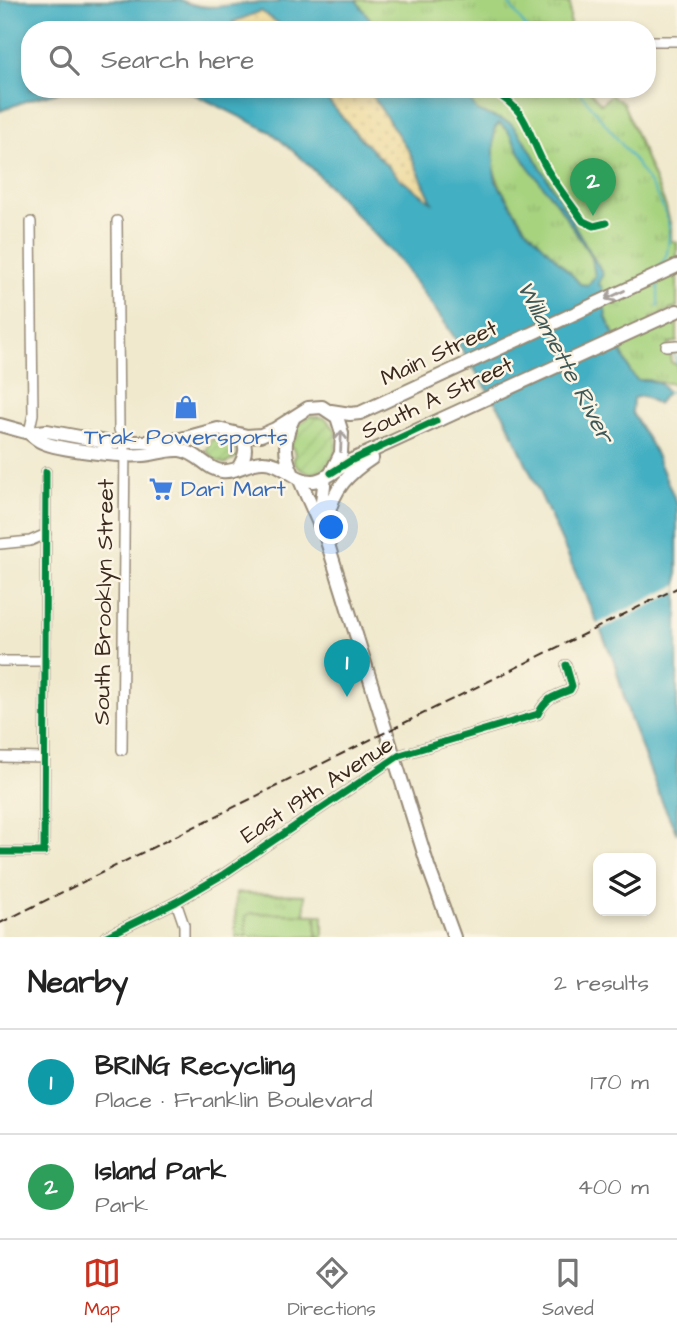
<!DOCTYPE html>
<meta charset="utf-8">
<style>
body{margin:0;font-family:"Architects Daughter",sans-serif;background:#f6f6f6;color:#222}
.controls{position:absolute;right:21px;bottom:21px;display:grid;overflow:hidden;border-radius:14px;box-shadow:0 4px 10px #0003}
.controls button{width:63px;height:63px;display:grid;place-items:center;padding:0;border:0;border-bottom:2px solid #e0e0e0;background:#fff;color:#222;font:35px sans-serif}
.you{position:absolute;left:332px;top:528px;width:24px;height:24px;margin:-18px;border:5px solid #fff;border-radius:50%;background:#1a73e8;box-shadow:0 0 0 10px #1a73e833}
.badge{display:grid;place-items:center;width:46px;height:46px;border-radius:50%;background:#c8321e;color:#fff;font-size:23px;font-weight:700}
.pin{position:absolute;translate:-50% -58px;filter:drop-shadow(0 2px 4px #0008)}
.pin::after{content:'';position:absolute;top:37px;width:24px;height:21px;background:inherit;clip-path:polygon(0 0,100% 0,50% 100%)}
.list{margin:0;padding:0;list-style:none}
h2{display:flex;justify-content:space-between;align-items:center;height:91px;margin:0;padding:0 28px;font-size:30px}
h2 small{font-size:23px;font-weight:400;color:#767676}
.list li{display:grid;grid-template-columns:46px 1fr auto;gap:21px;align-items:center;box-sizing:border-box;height:105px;padding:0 28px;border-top:2px solid #e0e0e0}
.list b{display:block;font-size:26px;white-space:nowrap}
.list p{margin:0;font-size:23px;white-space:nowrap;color:#767676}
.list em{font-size:23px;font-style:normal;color:#767676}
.icon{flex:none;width:38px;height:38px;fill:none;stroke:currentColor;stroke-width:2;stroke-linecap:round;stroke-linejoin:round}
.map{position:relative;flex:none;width:677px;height:937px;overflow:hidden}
.search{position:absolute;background:#fff;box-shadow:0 4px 10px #0003;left:21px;right:21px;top:21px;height:77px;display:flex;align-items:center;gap:18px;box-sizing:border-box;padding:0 24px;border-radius:28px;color:#767676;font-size:26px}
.sheet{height:301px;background:#fff}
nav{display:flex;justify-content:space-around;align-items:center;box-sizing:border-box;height:98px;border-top:2px solid #e0e0e0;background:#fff;font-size:19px;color:#767676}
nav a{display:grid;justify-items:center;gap:4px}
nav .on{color:#c8321e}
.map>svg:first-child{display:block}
.sand{fill:url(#sand-dots);stroke:#94825e;stroke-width:2}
.park{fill:url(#park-tufts);stroke:#717e4e;stroke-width:2}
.garden{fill:url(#garden-furrows);stroke:#717e4e;stroke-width:2}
.pitch{fill:#a7d37f;stroke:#717e4e;stroke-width:2}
.water{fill:#43afc2;stroke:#3f6c70;stroke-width:2;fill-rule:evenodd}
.pier{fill:#f0e9ce}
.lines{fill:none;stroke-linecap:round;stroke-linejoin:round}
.stream{stroke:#43afc2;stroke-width:2}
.minor-casing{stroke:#968a76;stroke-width:12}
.major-casing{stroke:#968a76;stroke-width:16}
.minor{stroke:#fff;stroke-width:9}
.major{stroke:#fff;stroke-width:12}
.rail{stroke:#3b2a1e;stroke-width:2;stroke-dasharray:10 5;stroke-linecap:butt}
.cycleway-casing{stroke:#fcf5e5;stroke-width:11}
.cycleway{stroke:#00873e;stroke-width:7}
.oneway{stroke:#a79f9a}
.labels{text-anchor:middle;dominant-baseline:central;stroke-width:5;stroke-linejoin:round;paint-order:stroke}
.street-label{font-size:23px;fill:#3b2a1e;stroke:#fcf5e5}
.shop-label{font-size:23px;fill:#366cbe;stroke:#fcf5e5}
.water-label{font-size:24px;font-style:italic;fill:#3e5957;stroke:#fcf5e5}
</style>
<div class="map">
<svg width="677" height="937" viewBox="0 0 677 937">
<defs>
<pattern id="sand-dots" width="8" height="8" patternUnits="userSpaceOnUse" patternTransform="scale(1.75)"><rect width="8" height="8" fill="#eeda9e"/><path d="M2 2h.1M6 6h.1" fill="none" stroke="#cdbb88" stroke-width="1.8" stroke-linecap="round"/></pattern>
<pattern id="park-tufts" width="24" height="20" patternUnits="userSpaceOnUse" patternTransform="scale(1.75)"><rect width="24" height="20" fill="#a7d37f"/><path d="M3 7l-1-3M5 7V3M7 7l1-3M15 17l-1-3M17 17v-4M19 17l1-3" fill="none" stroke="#91b56d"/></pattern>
<pattern id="garden-furrows" width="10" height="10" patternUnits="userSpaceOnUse" patternTransform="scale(1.75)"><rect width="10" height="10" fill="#a7d37f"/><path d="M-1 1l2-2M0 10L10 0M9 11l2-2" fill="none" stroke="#91b56d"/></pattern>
</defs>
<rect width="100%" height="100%" fill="#fcf5e5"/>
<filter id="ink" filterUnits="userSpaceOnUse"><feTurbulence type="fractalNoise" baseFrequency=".0143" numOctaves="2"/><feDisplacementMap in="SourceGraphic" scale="14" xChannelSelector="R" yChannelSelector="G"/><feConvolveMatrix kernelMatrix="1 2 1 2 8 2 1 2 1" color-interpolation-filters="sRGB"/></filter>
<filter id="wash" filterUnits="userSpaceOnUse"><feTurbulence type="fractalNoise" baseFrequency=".00686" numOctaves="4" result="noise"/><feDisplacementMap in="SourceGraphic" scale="28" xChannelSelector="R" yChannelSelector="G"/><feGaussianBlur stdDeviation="1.57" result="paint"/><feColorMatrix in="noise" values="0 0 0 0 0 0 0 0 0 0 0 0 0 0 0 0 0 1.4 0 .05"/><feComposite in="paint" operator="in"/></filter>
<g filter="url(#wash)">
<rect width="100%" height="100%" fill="#f0e9ce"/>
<path class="sand" d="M261,11L288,30H243L231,23Z
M318,89H368L410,153L433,203L400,179L360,138Z"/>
<path class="park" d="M356,0H525L528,3H570V30H378Z
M459,89H588L601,104L611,95L623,103L666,207L671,227V241L677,242V307L651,318L655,328L677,319V342L668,343L671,362L677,365V384L637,380L631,373L606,317L591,297L524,226L502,190Z
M236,893L305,895V915H323V937H235Z"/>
<path class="garden" d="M310,416L325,418L336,430C336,437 337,446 335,453C329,474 305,481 293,461C296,456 295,450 290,445L297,426Z
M224,436L239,443L234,453L237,457L225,464L215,460L206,451L211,440Z"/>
<path class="pitch" d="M251,913L316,915L317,937H246V916Z"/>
<path class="water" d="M0,0H180C204,10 216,7 240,4C252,2 266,3 279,2L278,0H356L378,30H288L261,11L232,22L243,30H30V89H69L28,100L0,111Z
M172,89H318L360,138L400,179L432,202L410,153L368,89H459L467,95L477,111L511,123L527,144L603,274L598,284L602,287L606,317L631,373L637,380H648L661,384L667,393L657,404L643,396L633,398L632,413L653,448L677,504V834L660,797L630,718L614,661L563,544L505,417L447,326L399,260L308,164L271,132L190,92ZM499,123L508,131L527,165L560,208L592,258L595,276L588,285L580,284L575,278L524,226L496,181L494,171V129Z"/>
<path class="pier" d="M677,585V592L598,631L595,625Z"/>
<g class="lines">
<path class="stream" d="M506,0L528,30
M577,89C600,118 668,194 669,229C669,238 668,249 666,257C664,261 659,265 658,270
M658,306V282
M673,350L677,363
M667,393L677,390"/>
</g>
</g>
<g filter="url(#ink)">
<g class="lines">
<g class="minor-casing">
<path id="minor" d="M647,41H677
M117,221L119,430
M666,346L677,345
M29,433L33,414L31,222
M0,544L30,541L46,534
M0,661H45
M122,750L125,443
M0,757L45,758
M0,852H44L46,472
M176,902L184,925V937
M105,937L176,902L224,874L400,755L538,714C546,698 554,696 570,690L572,686L566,665"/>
</g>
<g class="major-casing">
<path id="major" d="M331,411L350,414L360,413L677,266
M0,425L29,433L47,431L107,442H155L181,439L218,429L247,436L261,435L275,429L308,408L322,407L337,417L342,433L341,453L331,473
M29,433C33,436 37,440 42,442C59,450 124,457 143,455C155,454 168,449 180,450C198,452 207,470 222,471C236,473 249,461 264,462C283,462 294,482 313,481C326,480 339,468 350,461L677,311
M238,468C246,456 249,445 238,434
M292,472C283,453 284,436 294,417
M325,477L322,502L326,538L428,866L454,937
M299,478L321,528
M328,517C333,489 349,473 372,458"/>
</g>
<use href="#minor" class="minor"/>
<use href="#major" class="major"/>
<path class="rail" d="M0,923L677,588"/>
<g class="cycleway-casing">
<path id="cycleway" d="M490,89C530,113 524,125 543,162C554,183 570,202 583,221L594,226L606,223
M331,473L350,461L436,421
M0,852H44L46,472
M105,937L176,902L224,874L400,755L538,714C546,698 554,696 570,690L572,686L566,665"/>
</g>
<use href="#cycleway" class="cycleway"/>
</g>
<defs><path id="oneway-shaft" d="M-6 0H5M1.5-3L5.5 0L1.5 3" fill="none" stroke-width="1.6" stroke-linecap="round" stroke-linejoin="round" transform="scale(1.75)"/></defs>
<g class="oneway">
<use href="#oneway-shaft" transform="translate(615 295) rotate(155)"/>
<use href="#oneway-shaft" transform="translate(341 441) rotate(-88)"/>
</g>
</g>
<defs>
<g id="shop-bare" transform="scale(1.89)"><path d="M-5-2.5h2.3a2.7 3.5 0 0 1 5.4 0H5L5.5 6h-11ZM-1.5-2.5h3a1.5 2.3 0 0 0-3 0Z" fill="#3f7fe0" stroke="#fcf5e5" stroke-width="2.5" paint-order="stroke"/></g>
<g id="supermarket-bare" transform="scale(1.89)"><path d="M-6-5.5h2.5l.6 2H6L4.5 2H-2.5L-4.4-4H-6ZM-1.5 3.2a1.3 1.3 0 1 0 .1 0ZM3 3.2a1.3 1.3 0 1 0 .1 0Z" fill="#3f7fe0" stroke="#fcf5e5" stroke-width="2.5" paint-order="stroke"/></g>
</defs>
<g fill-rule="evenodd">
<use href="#shop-bare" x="186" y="407"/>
<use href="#supermarket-bare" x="161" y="489"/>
</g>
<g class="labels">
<g class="street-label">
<text transform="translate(439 353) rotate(-25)">Main Street</text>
<text transform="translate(437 398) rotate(-25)">South A Street</text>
<text transform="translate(104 602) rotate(-89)">South Brooklyn Street</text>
<text transform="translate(317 790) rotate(-33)">East 19th Avenue</text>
</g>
<g class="shop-label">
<text x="186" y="437">Trak Powersports</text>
<text x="181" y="489" text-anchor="start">Dari Mart</text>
</g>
<g class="water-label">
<text transform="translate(565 362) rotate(62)">Willamette River</text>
</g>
</g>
</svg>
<div class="controls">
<button><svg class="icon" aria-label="layers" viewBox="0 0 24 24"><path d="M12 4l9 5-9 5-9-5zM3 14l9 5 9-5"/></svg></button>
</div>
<div class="you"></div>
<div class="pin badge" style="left:347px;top:697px;background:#0f9aa8">1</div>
<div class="pin badge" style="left:593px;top:216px;background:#2e9e5b">2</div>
<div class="search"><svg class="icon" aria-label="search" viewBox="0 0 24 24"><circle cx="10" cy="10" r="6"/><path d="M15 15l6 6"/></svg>Search here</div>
</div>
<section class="sheet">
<h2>Nearby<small>2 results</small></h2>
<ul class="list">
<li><span class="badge" style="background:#0f9aa8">1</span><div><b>BRING Recycling</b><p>Place · Franklin Boulevard</p></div><em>170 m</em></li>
<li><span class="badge" style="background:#2e9e5b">2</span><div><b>Island Park</b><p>Park</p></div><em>400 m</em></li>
</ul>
</section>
<nav>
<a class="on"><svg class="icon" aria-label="map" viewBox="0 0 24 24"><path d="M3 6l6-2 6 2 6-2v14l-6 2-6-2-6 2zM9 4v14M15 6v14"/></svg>Map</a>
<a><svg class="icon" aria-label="directions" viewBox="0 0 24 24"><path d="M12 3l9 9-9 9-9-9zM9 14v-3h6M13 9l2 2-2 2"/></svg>Directions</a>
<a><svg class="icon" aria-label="saved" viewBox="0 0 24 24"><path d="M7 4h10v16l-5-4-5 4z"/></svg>Saved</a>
</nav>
